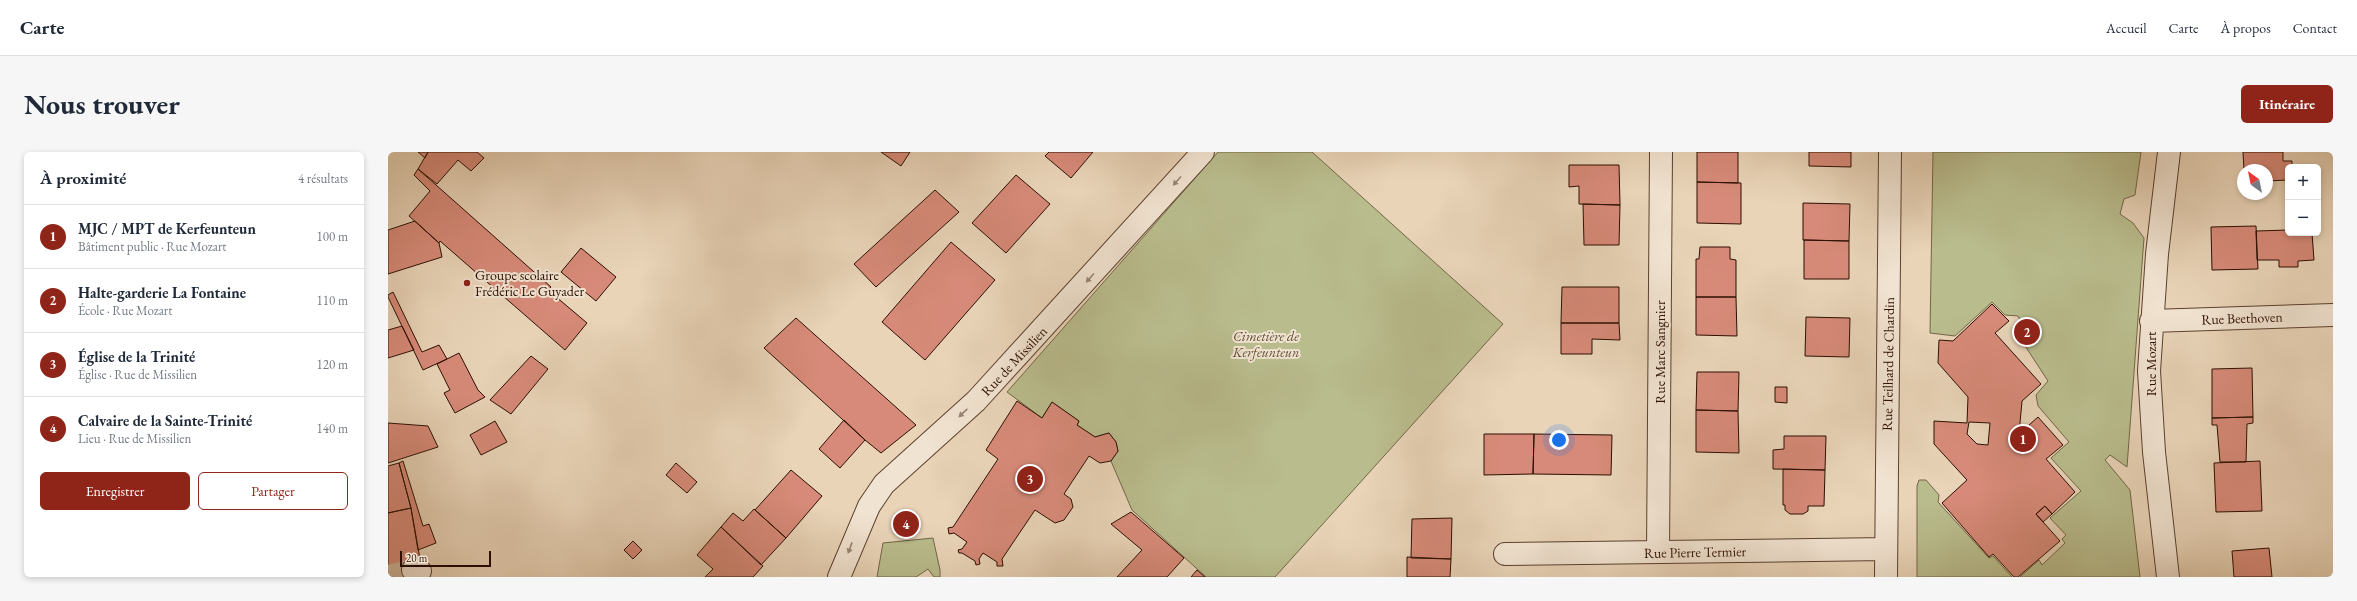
<!DOCTYPE html>
<html lang="fr">
<meta charset="utf-8">
<style>
body{margin:0;font-family:"EB Garamond",serif;background:#f6f6f7;color:#1f2937}
.controls{position:absolute;right:12px;top:12px;display:grid;overflow:hidden;border-radius:6px;box-shadow:0 2px 6px #0003}
.controls button{width:36px;height:36px;display:grid;place-items:center;padding:0;border:0;border-bottom:1px solid #e0e1e3;background:#fff;color:#1f2937;font:20px sans-serif}
.compass{position:absolute;left:1849px;top:12px;width:36px;height:36px;border-radius:50%;background:#fff;box-shadow:0 2px 6px #0003;rotate:327deg}
.scale{position:absolute;left:12px;bottom:10px;width:91px;box-sizing:border-box;padding-left:4px;border:2px solid #2c0f00;border-top:0;font-size:11px;line-height:14px;white-space:nowrap;color:#2c0f00;-webkit-text-stroke:3px #f1e3d1;paint-order:stroke}
.you{position:absolute;left:1171px;top:288px;width:14px;height:14px;margin:-10px;border:3px solid #fff;border-radius:50%;background:#1a73e8;box-shadow:0 0 0 6px #1a73e833}
.badge{display:grid;place-items:center;width:26px;height:26px;border-radius:50%;background:#8f2418;color:#fff;font-size:13px;font-weight:700}
.pin{position:absolute;translate:-50% -50%;border:2px solid #fff;box-shadow:0 1px 4px #0006}
.list{margin:0;padding:0;list-style:none}
h2{display:flex;justify-content:space-between;align-items:center;height:52px;margin:0;padding:0 16px;font-size:17px}
h2 small{font-size:13px;font-weight:400;color:#747a83}
.list li{display:grid;grid-template-columns:26px 1fr auto;gap:12px;align-items:center;box-sizing:border-box;height:64px;padding:0 16px;border-top:1px solid #e0e1e3}
.list b{display:block;font-size:15px;white-space:nowrap}
.list p{margin:0;font-size:13px;white-space:nowrap;color:#747a83}
.list em{font-size:13px;font-style:normal;color:#747a83}
.actions{display:flex;gap:8px;padding:12px 16px}
.actions a{flex:1;padding:9px 0;border:1px solid #8f2418;border-radius:6px;text-align:center;font-size:14px;color:#8f2418}
.actions .main{background:#8f2418;color:#fff}
.map{position:relative;flex:none;width:1945px;height:425px;overflow:hidden;border-radius:6px}
header{display:flex;align-items:center;gap:24px;box-sizing:border-box;height:56px;padding:0 20px;background:#fff;border-bottom:1px solid #e0e1e3}
header strong{font-size:19px}
nav{display:flex;gap:22px;margin-inline-start:auto;font-size:14px}
.intro{display:flex;align-items:center;justify-content:space-between;box-sizing:border-box;height:96px;padding:0 24px}
h1{margin:0;font-size:28px}
.button{padding:10px 18px;border-radius:6px;background:#8f2418;color:#fff;font-size:14px;font-weight:700}
main{display:flex;gap:24px;padding:0 24px}
aside{flex:1;background:#fff;border-radius:6px;box-shadow:0 2px 6px #0003}
.map>svg:first-child{display:block}
.green{fill:#b9bc8d;stroke:#726646}
.building{fill:#d78a79;stroke:#2c0f00;fill-rule:evenodd}
.lines{fill:none;stroke-linecap:round;stroke-linejoin:round}
.minor-tunnel{stroke:#cdb69c;stroke-width:22;stroke-dasharray:22 11;stroke-linecap:butt}
.minor-casing{stroke:#5b402e;stroke-width:24}
.minor{stroke:#f1e3d1;stroke-width:22}
.oneway{fill:#988473}
.poi-dot{fill:#8f2418;stroke:#f1e3d1;stroke-width:1.5}
.labels{text-anchor:middle;dominant-baseline:central;stroke-width:4;stroke-linejoin:round;paint-order:stroke}
.poi-label{font-size:14px;fill:#2c0f00;stroke:#f1e3d1;text-anchor:start}
.street-label{font-size:14px;fill:#2c0f00;stroke:#f1e3d1}
.park-label{font-size:14px;font-style:italic;fill:#5d4c31;stroke:#f1e3d1}
</style>
<header>
<strong>Carte</strong>
<nav><a>Accueil</a><a>Carte</a><a>À propos</a><a>Contact</a></nav>
</header>
<div class="intro"><h1>Nous trouver</h1><a class="button">Itinéraire</a></div>
<main>
<aside>
<h2>À proximité<small>4 résultats</small></h2>
<ul class="list">
<li><span class="badge">1</span><div><b>MJC / MPT de Kerfeunteun</b><p>Bâtiment public · Rue Mozart</p></div><em>100 m</em></li>
<li><span class="badge">2</span><div><b>Halte-garderie La Fontaine</b><p>École · Rue Mozart</p></div><em>110 m</em></li>
<li><span class="badge">3</span><div><b>Église de la Trinité</b><p>Église · Rue de Missilien</p></div><em>120 m</em></li>
<li><span class="badge">4</span><div><b>Calvaire de la Sainte-Trinité</b><p>Lieu · Rue de Missilien</p></div><em>140 m</em></li>
</ul>
<div class="actions"><a class="main">Enregistrer</a><a>Partager</a></div>
</aside>
<div class="map">
<svg width="1945" height="425" viewBox="0 0 1945 425">
<rect width="100%" height="100%" fill="#e9d4b8"/>
<filter id="stains"><feTurbulence type="fractalNoise" baseFrequency=".005" numOctaves="4"/><feColorMatrix values="0 0 0 0 .2 0 0 0 0 .09 0 0 0 0 .02 0 0 0 .5 -.17"/></filter>
<radialGradient id="worn" r=".72"><stop offset=".6" stop-color="#630" stop-opacity="0"/><stop offset="1" stop-color="#630" stop-opacity=".3"/></radialGradient>
<path class="green" d="M830,0H924L1115,172L887,425H818L744,358L723,309L730,299L728,290L721,281L707,285L689,273L691,269L664,250L654,266L619,240Z
M1545,0H1753L1747,43L1736,47L1732,62L1745,71L1756,86L1739,315L1722,303L1717,308L1742,338L1752,425H1632L1651,408L1654,413L1677,391L1674,387L1678,383L1662,366L1693,339L1663,306L1681,290L1650,254L1648,243L1660,229L1630,183L1633,170L1630,164L1617,163L1604,150L1567,184L1542,181Z
M1531,328H1538L1551,343L1550,350L1601,406L1605,404L1624,425H1529V334Z
M545,386L552,418V425H546L540,417L528,425H489L495,391Z"/>
<path class="building" d="M30,0H40L37,6Z
M40,0H89L96,6L83,19L70,8L49,32L30,17Z
M493,0H522L513,14Z
M661,0H705L683,26L657,4Z
M1309,0H1350V31L1309,30Z
M1421,0H1463V15L1421,14Z
M1855,0H1895V9H1904V15H1900V28L1879,29V18H1856Z
M1181,13H1231L1232,53L1191,52V34L1181,35Z
M30,17L163,135L160,138L199,171L177,198L52,89L51,91L21,64L42,39L26,23Z
M628,23L662,52L618,101L584,71Z
M1309,30L1353,31V72L1309,71Z
M547,38L571,60L488,135L466,112Z
M1415,51L1462,52L1461,89L1415,88Z
M1195,52L1232,53L1231,93H1196Z
M27,69L51,91L54,105L0,122V78Z
M1868,74L1870,117L1824,118L1823,75Z
M1900,78V81H1924L1926,108L1910,109V115H1891V108H1869L1868,79Z
M1416,88L1461,89V127H1416Z
M563,90L607,128L537,208L494,170Z
M1312,95H1342V107L1348,108V145H1308V107H1311Z
M193,96L228,125L208,149L173,120Z
M1174,135H1231V171H1173Z
M5,140L34,200L51,193L59,207L35,218L0,145V143Z
M1308,145H1348L1349,184L1308,183Z
M1604,152L1621,169L1607,181L1653,232L1634,249L1631,282L1650,265L1675,293L1658,307L1687,340L1664,362L1657,354L1648,362L1672,389L1630,425H1626L1605,402L1601,405L1554,351L1579,328L1546,292V269L1579,271L1580,245L1550,211L1551,188L1565,189ZM1581,270L1602,271L1600,293L1589,292L1579,282Z
M1418,165L1462,166L1461,205L1417,204Z
M408,166L528,273L493,301L477,288L376,196Z
M1173,171H1231L1232,188L1204,187V202H1173Z
M14,174L26,198L0,206V178Z
M71,201L90,238L97,245L67,261L56,241L62,238L49,212Z
M143,204L160,217L123,262L102,248Z
M1864,216L1865,265L1824,266V217Z
M1309,220H1351L1350,259L1308,258Z
M1387,235H1399V251L1387,250Z
M629,249L654,266L664,250L691,269L689,273L707,285L721,281L728,290L730,299L723,309L712,311L701,304L676,342L683,347L685,355L676,368L667,371L647,358L614,407L615,414H609V410L595,401L591,407L592,412L588,413L587,409L574,401H571L570,398L574,397L579,390L566,381L561,382L560,376L565,375L610,307L598,298Z
M1308,258L1350,259L1351,301L1308,300Z
M1865,265V271L1859,272L1858,310H1832L1829,273H1824V266Z
M456,268L477,288L452,316L431,297Z
M107,269L119,290L93,303L82,283Z
M0,271L40,274L50,295L0,311Z
M1096,282H1146L1145,322L1096,323Z
M1146,282L1224,283L1223,323L1145,322Z
M1396,284H1438L1437,318L1385,317V298L1396,297Z
M15,309L35,374L41,372L48,391L30,398L23,356L11,311Z
M1872,309L1874,359L1828,360L1826,311Z
M11,311L23,356L0,361V314Z
M288,311L309,330L299,341L278,323Z
M1395,317L1437,318L1436,354H1420V359L1415,362H1402L1397,358V353H1395Z
M403,318L434,344L398,386L367,358Z
M1657,354L1664,362L1655,370L1648,362Z
M23,356L32,407L0,415V361Z
M366,357L398,386L373,413L333,375L345,361L355,369Z
M743,360L796,406L779,425H729L754,398L723,372Z
M1064,366L1063,407L1023,406L1024,367Z
M333,375L375,414L365,425H317L325,417L309,403Z
M245,389L254,398L245,407L236,398Z
M1881,396L1884,425H1846L1844,399Z
M1019,405L1063,407L1062,425H1019Z
M32,407L33,413L26,422L0,425V415Z
M809,418L817,425H803Z"/>
<g class="lines">
<path class="minor-tunnel" d="M0,424L25,418"/>
<g class="minor-casing">
<path id="minor" d="M1763,169L1945,163
M1270,400L1273,0
M1117,402L1498,397
M25,418L32,419
M451,425L481,354L496,332L588,249L815,0
M1498,425L1502,0
M1780,425L1766,300L1761,219L1769,102L1781,0"/>
</g>
<use href="#minor" class="minor"/>
</g>
<defs><path id="oneway-solid" d="M-6-.8H1V-3.2L6.5 0L1 3.2V.8H-6Z"/></defs>
<g class="oneway">
<use href="#oneway-solid" transform="translate(789 29) rotate(132)"/>
<use href="#oneway-solid" transform="translate(702 126) rotate(132)"/>
<use href="#oneway-solid" transform="translate(575 261) rotate(137)"/>
<use href="#oneway-solid" transform="translate(462 396) rotate(110)"/>
</g>
<circle class="poi-dot" cx="79" cy="131" r="4"/>
<g class="labels">
<g class="poi-label">
<text x="87" y="123">Groupe scolaire<tspan x="87" dy="16">Frédéric Le Guyader</tspan></text>
</g>
<g class="street-label">
<text transform="translate(1854 166) rotate(-2)">Rue Beethoven</text>
<text transform="translate(1272 200) rotate(-90)">Rue Marc Sangnier</text>
<text transform="translate(626 209) rotate(-47)">Rue de Missilien</text>
<text transform="translate(1500 212) rotate(-89)">Rue Teilhard de Chardin</text>
<text transform="translate(1763 212) rotate(-90)">Rue Mozart</text>
<text transform="translate(1307 400) rotate(-1)">Rue Pierre Termier</text>
</g>
<g class="park-label">
<text x="878" y="184">Cimetière de<tspan x="878" dy="16">Kerfeunteun</tspan></text>
</g>
</g>
<rect width="100%" height="100%" filter="url(#stains)"/>
<rect width="100%" height="100%" fill="url(#worn)"/>
</svg>
<div class="controls">
<button>+</button>
<button>−</button>
</div>
<svg class="compass" viewBox="-18 -18 36 36"><path d="M0-13l5 13h-10z" fill="#e53935"/><path d="M0 13l5-13h-10z" fill="#747a83"/></svg>
<div class="scale">20 m</div>
<div class="you"></div>
<div class="pin badge" style="left:1635px;top:287px">1</div>
<div class="pin badge" style="left:1639px;top:180px">2</div>
<div class="pin badge" style="left:642px;top:327px">3</div>
<div class="pin badge" style="left:518px;top:372px">4</div>
</div>
</main>
